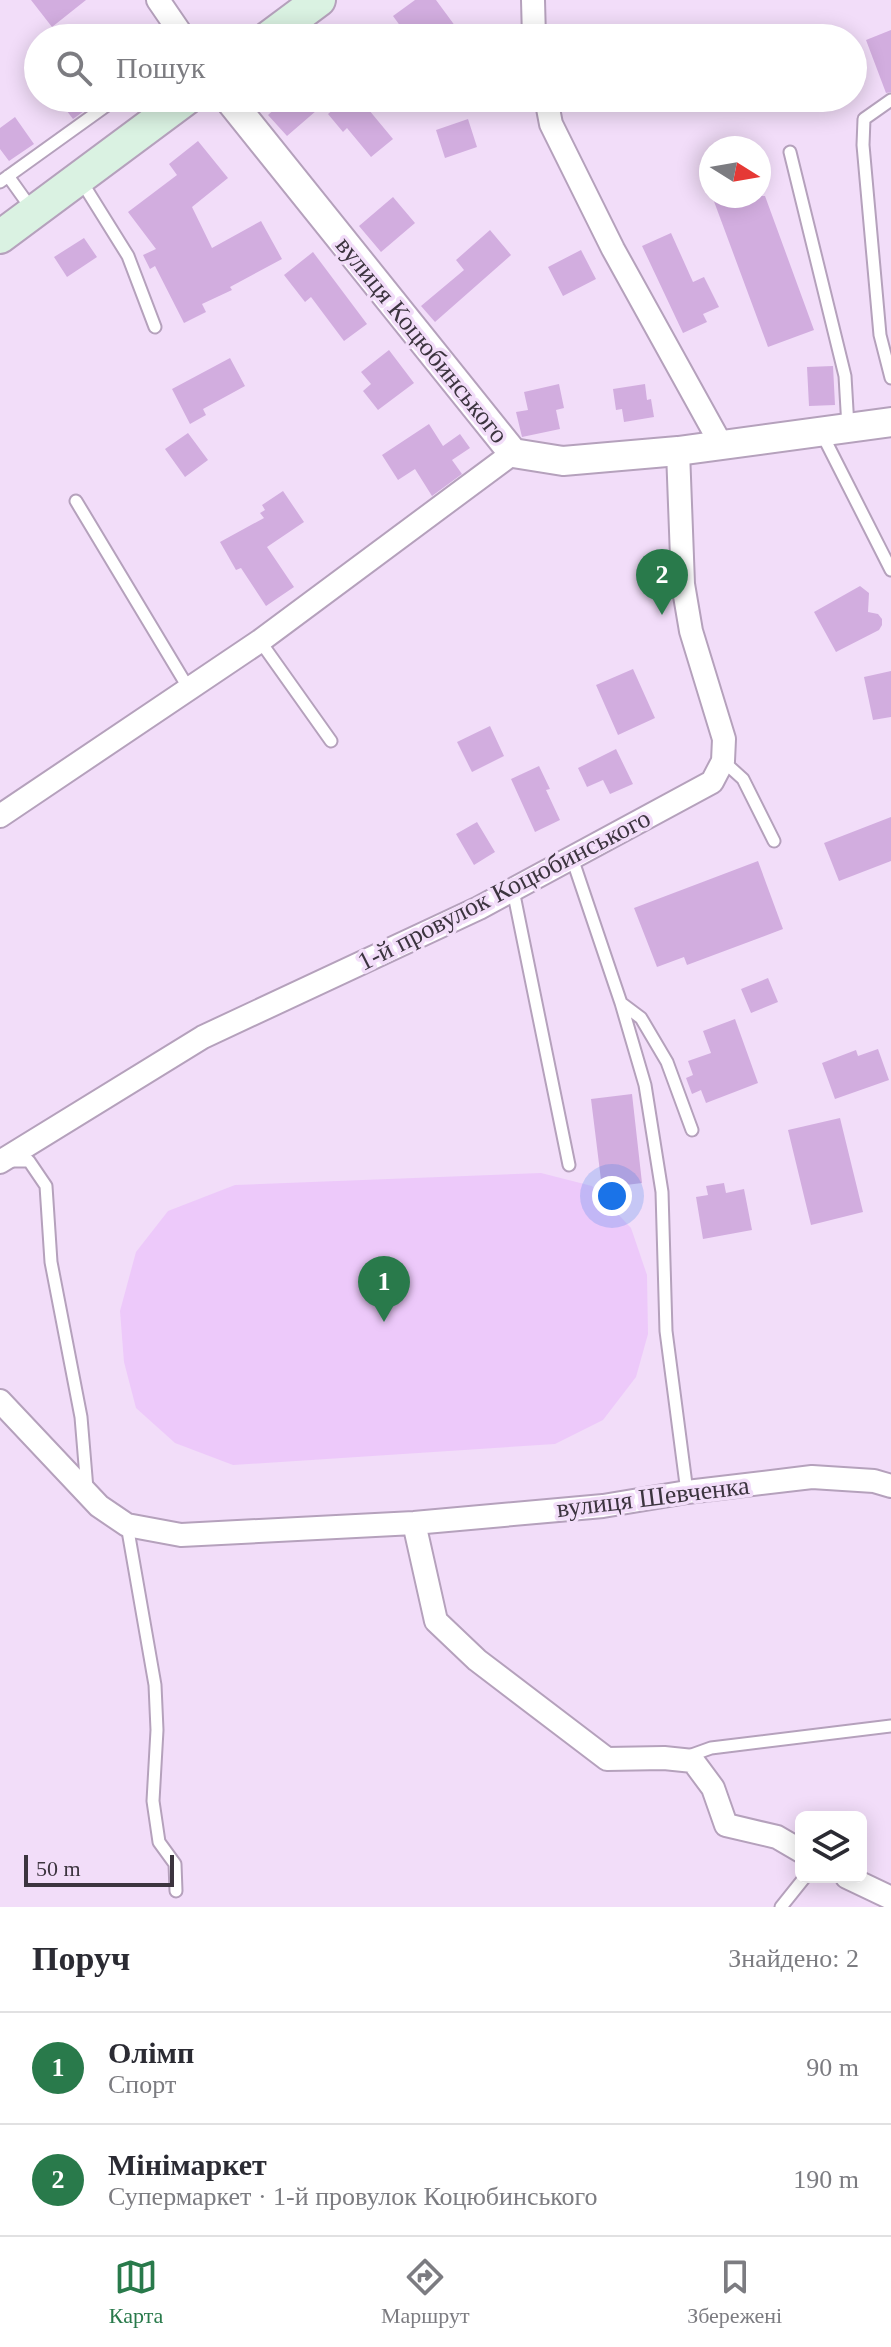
<!DOCTYPE html>
<html lang="uk">
<meta charset="utf-8">
<style>
body{margin:0;font-family:"Times New Roman",serif;background:#f7f7f7;color:#2b2b33}
.controls{position:absolute;right:24px;bottom:24px;display:grid;overflow:hidden;border-radius:12px;box-shadow:0 4px 20px #0003}
.controls button{width:72px;height:72px;display:grid;place-items:center;padding:0;border:0;border-bottom:2px solid #e1e1e2;background:#fff;color:#2b2b33;font:40px sans-serif}
.compass{position:absolute;left:699px;top:136px;width:72px;height:72px;border-radius:50%;background:#fff;box-shadow:0 4px 20px #0003;rotate:101deg}
.scale{position:absolute;left:24px;bottom:20px;width:150px;box-sizing:border-box;padding-left:8px;border:4px solid #3c343f;border-top:0;font-size:22px;line-height:28px;white-space:nowrap;color:#3c343f;-webkit-text-stroke:6px #f2ddf9;paint-order:stroke}
.you{position:absolute;left:612px;top:1196px;width:28px;height:28px;margin:-20px;border:6px solid #fff;border-radius:50%;background:#1a73e8;box-shadow:0 0 0 12px #1a73e833}
.badge{display:grid;place-items:center;width:52px;height:52px;border-radius:50%;background:#297a4b;color:#fff;font-size:26px;font-weight:700}
.pin{position:absolute;translate:-50% -66px;filter:drop-shadow(0 2px 4px #0008)}
.pin::after{content:'';position:absolute;top:42px;width:28px;height:24px;background:inherit;clip-path:polygon(0 0,100% 0,50% 100%)}
.list{margin:0;padding:0;list-style:none}
h2{display:flex;justify-content:space-between;align-items:center;height:104px;margin:0;padding:0 32px;font-size:34px}
h2 small{font-size:26px;font-weight:400;color:#7c7c81}
.list li{display:grid;grid-template-columns:52px 1fr auto;gap:24px;align-items:center;box-sizing:border-box;height:112px;padding:0 32px;border-top:2px solid #e1e1e2}
.list b{display:block;font-size:30px;white-space:nowrap}
.list p{margin:0;font-size:26px;white-space:nowrap;color:#7c7c81}
.list em{font-size:26px;font-style:normal;color:#7c7c81}
.icon{flex:none;width:44px;height:44px;fill:none;stroke:currentColor;stroke-width:2;stroke-linecap:round;stroke-linejoin:round}
.map{position:relative;flex:none;width:891px;height:1907px;overflow:hidden}
.search{position:absolute;background:#fff;box-shadow:0 4px 20px #0003;left:24px;right:24px;top:24px;height:88px;display:flex;align-items:center;gap:20px;box-sizing:border-box;padding:0 28px;border-radius:44px;color:#7c7c81;font-size:30px}
.sheet{height:328px;background:#fff}
nav{display:flex;justify-content:space-around;align-items:center;box-sizing:border-box;height:112px;border-top:2px solid #e1e1e2;background:#fff;font-size:22px;color:#7c7c81}
nav a{display:grid;justify-items:center;gap:4px}
nav .on{color:#297a4b}
.map>svg:first-child{display:block}
.green{fill:#edc9fa}
.building{fill:#d2addf}
.lines{fill:none;stroke-linecap:round;stroke-linejoin:round}
.service-casing{stroke:#b5a1bc;stroke-width:15}
.minor-casing{stroke:#b5a1bc;stroke-width:26}
.tertiary-casing{stroke:#b5a1bc;stroke-width:32}
.secondary-casing{stroke:#b5a1bc;stroke-width:36}
.service{stroke:#fff;stroke-width:11}
.minor{stroke:#fff;stroke-width:22}
.tertiary{stroke:#fff;stroke-width:28}
.secondary{stroke:#daf2e2;stroke-width:32}
.labels{text-anchor:middle;dominant-baseline:central;stroke-width:7;stroke-linejoin:round;paint-order:stroke}
.street-label{font-size:26px;fill:#3c343f;stroke:#f2ddf9}
</style>
<div class="map">
<svg width="891" height="1907" viewBox="0 0 891 1907">
<rect width="100%" height="100%" fill="#f2ddf9"/>
<path class="green" d="M541,1173L592,1186L631,1228L647,1275L648,1334L636,1377L603,1420L555,1444L233,1465L175,1443L136,1408L124,1362L120,1311L136,1252L168,1211L235,1185Z"/>
<path class="building" d="M31,0H86L52,27Z
M415,0H436L464,38H409L393,16Z
M891,30V92L886,93L866,40Z
M57,98H102L73,119Z
M287,98H331L287,136L268,115Z
M347,98H359L393,139L371,157L347,128L343,132L328,114Z
M15,117L34,144L9,161L0,149V128Z
M468,119L477,147L445,158L436,130Z
M198,141L228,178L192,207L212,248L261,221L282,259L230,287L232,290L202,304L206,312L184,323L155,266L150,269L143,255L156,249L128,212L177,175L169,164Z
M712,196H765L814,330L768,347Z
M393,197L415,223L381,252L359,226Z
M490,230L511,255L435,322L421,306L464,270L456,260Z
M671,233L693,282L704,277L719,307L703,314L707,322L683,333L642,246Z
M84,238L97,257L67,277L54,257Z
M581,250L596,279L563,296L548,267Z
M313,252L367,324L344,341L311,297L305,302L284,275Z
M389,350L414,383L378,410L363,391L371,384L361,372Z
M230,358L245,386L203,409L206,415L190,424L172,389Z
M833,366L835,405L809,406L807,367Z
M559,384L564,408L556,410L560,429L522,437L516,412L528,410L524,392Z
M645,384L647,400L651,399L654,417L624,422L622,409L616,410L613,389Z
M429,424L443,446L460,434L470,448L452,460L462,474L432,496L415,469L398,480L382,455Z
M188,433L208,460L185,477L165,449Z
M283,491L304,522L267,547L294,587L266,606L241,568L236,570L220,542L264,518L260,513L265,510L262,505Z
M860,586L869,593L868,612L878,614L882,619V625L879,630L836,652L814,612Z
M633,669L655,718L618,735L596,685Z
M891,671V717L873,720L864,677Z
M490,726L504,756L472,772L457,742Z
M616,749L633,784L610,794L603,780L587,787L578,768Z
M539,766L550,789L546,790L560,820L535,832L511,779Z
M891,817V861L839,881L824,843Z
M477,822L495,852L474,865L456,834Z
M758,861L783,929L687,965L684,957L657,967L634,908Z
M768,978L778,1002L751,1013L741,989Z
M735,1019L758,1083L706,1103L701,1090L692,1094L686,1078L693,1075L688,1061L711,1053L703,1031Z
M878,1049L889,1080L835,1099L822,1063L856,1050L858,1056Z
M632,1094L642,1183L602,1188L591,1099Z
M840,1118L863,1212L811,1225L788,1130Z
M724,1183L726,1193L744,1189L752,1230L703,1239L696,1197L708,1195L706,1186Z"/>
<g class="lines">
<g class="service-casing">
<path id="service" d="M891,100L864,119L863,145L880,335L891,378
M790,152L845,376L848,427
M8,176L33,211
M80,179L128,256L155,327
M0,182L117,98
M821,432L891,570
M76,501L189,689
M260,641L331,741
M723,761L743,779L774,841
M572,858L621,1003L645,1085L662,1192L666,1331L687,1492
M513,890L569,1165
M621,1003L641,1018L667,1062L692,1130
M10,1161H29L46,1186L51,1262L81,1417L87,1489
M127,1525L155,1685L157,1730L153,1801L159,1842L175,1864L176,1891
M686,1757L711,1748L891,1726
M781,1907L805,1877"/>
</g>
<g class="minor-casing">
<path id="minor" d="M158,0L184,38
M533,0L534,38
M546,98L551,124L613,249L722,446
M0,816L260,641L513,453
M0,1162L203,1037L479,908L712,782L723,761L724,739L691,631L683,584L678,451
M0,1401L99,1506L127,1525L181,1535L414,1523L603,1506L687,1492L812,1477L874,1481L891,1486
M414,1523L436,1621L477,1660L607,1759L664,1758L693,1761L713,1788L726,1825L777,1837L801,1851
M847,1877L891,1898"/>
</g>
<g class="tertiary-casing">
<path id="tertiary" d="M228,98L513,453L563,461L678,451L891,422"/>
</g>
<g class="secondary-casing">
<path id="secondary" d="M268,38L319,0
M0,237L187,98"/>
</g>
<use href="#service" class="service"/>
<use href="#minor" class="minor"/>
<use href="#tertiary" class="tertiary"/>
<use href="#secondary" class="secondary"/>
</g>
<g class="labels">
<g class="street-label">
<text transform="translate(422 340) rotate(51)">вулиця Коцюбинського</text>
<text transform="translate(504 890) rotate(-27)">1-й провулок Коцюбинського</text>
<text transform="translate(653 1497) rotate(-7)">вулиця Шевченка</text>
</g>
</g>
</svg>
<div class="controls">
<button><svg class="icon" aria-label="layers" viewBox="0 0 24 24"><path d="M12 4l9 5-9 5-9-5zM3 14l9 5 9-5"/></svg></button>
</div>
<svg class="compass" viewBox="-18 -18 36 36"><path d="M0-13l5 13h-10z" fill="#e53935"/><path d="M0 13l5-13h-10z" fill="#7c7c81"/></svg>
<div class="scale">50 m</div>
<div class="you"></div>
<div class="pin badge" style="left:384px;top:1322px">1</div>
<div class="pin badge" style="left:662px;top:615px">2</div>
<div class="search"><svg class="icon" aria-label="search" viewBox="0 0 24 24"><circle cx="10" cy="10" r="6"/><path d="M15 15l6 6"/></svg>Пошук</div>
</div>
<section class="sheet">
<h2>Поруч<small>Знайдено: 2</small></h2>
<ul class="list">
<li><span class="badge">1</span><div><b>Олімп</b><p>Спорт</p></div><em>90 m</em></li>
<li><span class="badge">2</span><div><b>Мінімаркет</b><p>Супермаркет · 1-й провулок Коцюбинського</p></div><em>190 m</em></li>
</ul>
</section>
<nav>
<a class="on"><svg class="icon" aria-label="map" viewBox="0 0 24 24"><path d="M3 6l6-2 6 2 6-2v14l-6 2-6-2-6 2zM9 4v14M15 6v14"/></svg>Карта</a>
<a><svg class="icon" aria-label="directions" viewBox="0 0 24 24"><path d="M12 3l9 9-9 9-9-9zM9 14v-3h6M13 9l2 2-2 2"/></svg>Маршрут</a>
<a><svg class="icon" aria-label="saved" viewBox="0 0 24 24"><path d="M7 4h10v16l-5-4-5 4z"/></svg>Збережені</a>
</nav>
